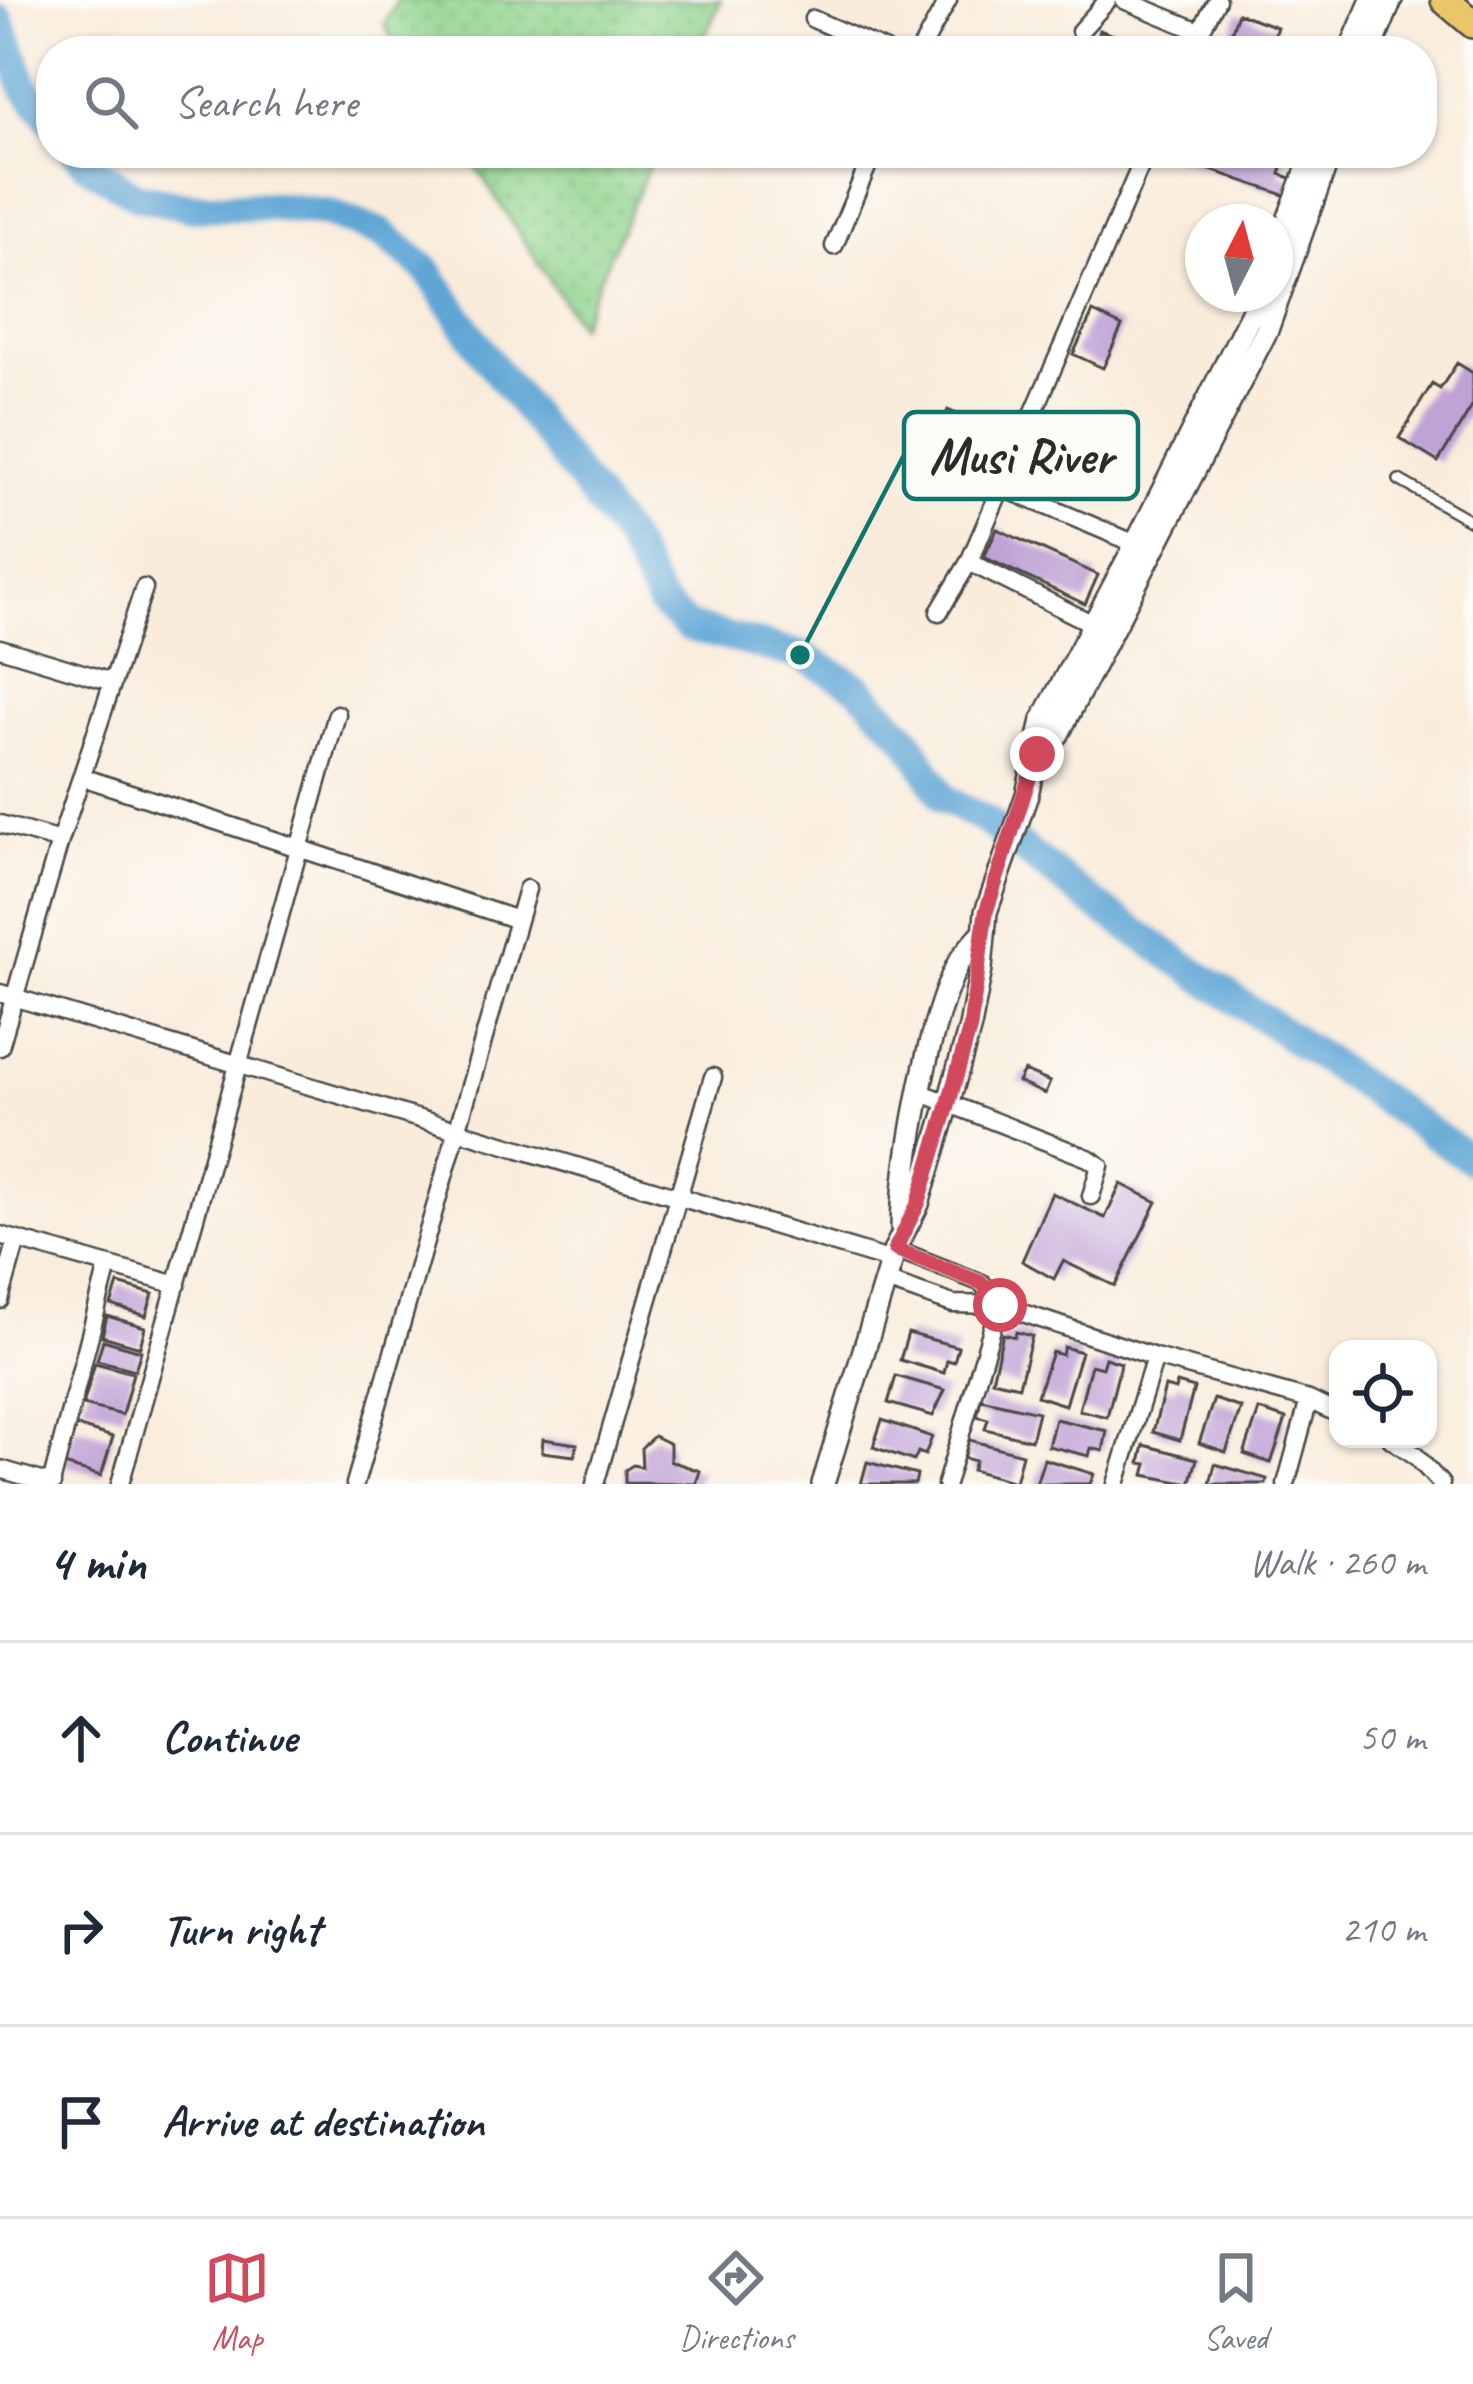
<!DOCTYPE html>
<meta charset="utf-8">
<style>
body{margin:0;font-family:Caveat,sans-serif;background:#f6f6f7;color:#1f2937}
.controls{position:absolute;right:36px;bottom:36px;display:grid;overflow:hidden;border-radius:24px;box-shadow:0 3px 9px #0004}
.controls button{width:108px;height:108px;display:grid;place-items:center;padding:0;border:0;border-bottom:3px solid #e0e1e3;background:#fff;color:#1f2937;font:60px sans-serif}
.compass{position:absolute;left:1185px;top:204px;width:108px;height:108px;border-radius:50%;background:#fff;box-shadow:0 3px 9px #0004;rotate:6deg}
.stop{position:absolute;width:36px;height:36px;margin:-27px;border:9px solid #d1495b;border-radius:50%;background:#fff}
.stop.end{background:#d1495b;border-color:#fff;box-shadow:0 3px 12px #0008}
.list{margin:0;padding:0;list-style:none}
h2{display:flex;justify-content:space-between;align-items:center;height:156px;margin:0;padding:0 48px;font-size:51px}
h2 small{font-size:39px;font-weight:400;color:#747a83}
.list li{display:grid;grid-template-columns:78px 1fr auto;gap:36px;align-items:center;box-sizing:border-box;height:192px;padding:0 48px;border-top:3px solid #e0e1e3}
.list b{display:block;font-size:45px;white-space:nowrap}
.list em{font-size:39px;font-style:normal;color:#747a83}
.icon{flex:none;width:66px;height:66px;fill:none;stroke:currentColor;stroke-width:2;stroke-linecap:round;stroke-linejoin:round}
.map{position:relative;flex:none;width:1473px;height:1484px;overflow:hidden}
.search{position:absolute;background:#fff;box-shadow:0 3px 9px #0004;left:36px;right:36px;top:36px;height:132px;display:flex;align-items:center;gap:30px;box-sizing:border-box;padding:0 42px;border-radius:48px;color:#747a83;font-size:45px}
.sheet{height:732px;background:#fff}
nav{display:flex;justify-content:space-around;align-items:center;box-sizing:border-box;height:168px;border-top:3px solid #e0e1e3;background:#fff;font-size:33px;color:#747a83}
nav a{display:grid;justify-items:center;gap:6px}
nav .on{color:#d1495b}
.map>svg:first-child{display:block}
.grass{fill:url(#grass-dots);stroke:#5c7f5c;stroke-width:3}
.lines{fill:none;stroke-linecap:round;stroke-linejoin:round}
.river{stroke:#5fa6d5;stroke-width:30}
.building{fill:#bfa2d6}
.service-casing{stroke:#4a4845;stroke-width:14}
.minor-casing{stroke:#4a4845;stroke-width:21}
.tertiary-casing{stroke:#4a4845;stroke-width:26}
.primary-casing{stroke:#4a4845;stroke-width:32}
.service{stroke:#fff;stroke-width:9}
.minor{stroke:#fff;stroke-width:16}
.tertiary{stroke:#fff;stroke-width:21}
.primary{stroke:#ebc669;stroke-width:27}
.route{stroke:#d1495b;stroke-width:15}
.leader{fill:none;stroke:#0f766e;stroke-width:4.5}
.callout-dot{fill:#0f766e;stroke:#fdfcf7;stroke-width:4.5}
.callout{fill:#fdfcf7;stroke:#0f766e;stroke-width:4.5}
.callout-label{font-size:51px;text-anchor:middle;font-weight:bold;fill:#2b2b2b}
</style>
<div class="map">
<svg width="1473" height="1484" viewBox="0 0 1473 1484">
<defs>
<pattern id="grass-dots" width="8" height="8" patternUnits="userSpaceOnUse" patternTransform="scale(3)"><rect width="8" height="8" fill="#8ed38c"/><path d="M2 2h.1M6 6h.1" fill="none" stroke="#7bb579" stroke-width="1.8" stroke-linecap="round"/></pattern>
</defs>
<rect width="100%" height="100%" fill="#fdfcf7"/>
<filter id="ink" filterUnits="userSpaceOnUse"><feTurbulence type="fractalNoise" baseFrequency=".00833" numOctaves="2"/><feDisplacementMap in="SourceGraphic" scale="24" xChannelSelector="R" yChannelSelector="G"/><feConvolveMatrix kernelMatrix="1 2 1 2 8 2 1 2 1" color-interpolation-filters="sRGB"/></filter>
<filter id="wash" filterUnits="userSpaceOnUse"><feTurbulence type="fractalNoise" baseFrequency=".004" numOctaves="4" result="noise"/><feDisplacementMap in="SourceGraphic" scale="48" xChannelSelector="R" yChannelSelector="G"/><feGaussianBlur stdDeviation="2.7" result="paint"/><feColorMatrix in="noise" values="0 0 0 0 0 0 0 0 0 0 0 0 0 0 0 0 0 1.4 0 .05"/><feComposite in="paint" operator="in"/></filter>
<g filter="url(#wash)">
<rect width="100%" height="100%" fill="#f9ecdb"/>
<path class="grass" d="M397,0H721L699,51H400L384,26Z
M467,153H655L579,326Z"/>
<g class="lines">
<path class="river" d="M0,20L25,87L51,120
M77,153L85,163L136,196L192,207L270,206L326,213L382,233L428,271L491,364L628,541L661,604L688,627L800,655L858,687L908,739L944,799L985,820L1093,903L1473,1161"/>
</g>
<g id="blocks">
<path class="building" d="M1238,13L1277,27L1269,51H1225Z
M1099,30L1137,43L1134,51L1096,41Z
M1178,153H1287L1280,174L1296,180L1290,197L1176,158Z
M1093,312L1122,326L1103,368L1073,354Z
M1457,363L1473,373V405L1438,462L1399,438L1432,384L1440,389Z
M948,410L968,419L951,456L931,446Z
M997,529L1098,575L1085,604L984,557Z
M1024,1071L1050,1082L1045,1094L1018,1082Z
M1121,1184L1157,1202L1115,1286L1063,1261L1054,1279L1022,1261L1052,1193L1105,1218Z
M118,1284L153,1294L146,1316L111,1305Z
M107,1316L145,1327L140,1347L102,1336Z
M1016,1332L1032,1336L1019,1386L992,1380L1003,1334L1015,1337Z
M908,1333L958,1347L954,1362L947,1360L944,1373L900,1360Z
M103,1340L141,1351L135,1370L97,1360Z
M1064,1347L1081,1352L1065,1405L1037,1396L1052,1352L1062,1355Z
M1105,1358L1121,1363L1107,1417L1079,1410L1091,1365L1102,1368Z
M95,1363L133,1373L122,1415L83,1405Z
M896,1376L945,1390L933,1416L888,1403Z
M1177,1383L1194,1388L1180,1440L1153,1432L1165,1387L1175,1390Z
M981,1399L1038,1412L1031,1440L985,1429L988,1419L977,1416Z
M1214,1399L1241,1408L1226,1452L1199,1443Z
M1259,1410L1286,1419L1271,1463L1244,1454Z
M1055,1419L1107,1431L1103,1451L1091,1448L1089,1456L1048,1446Z
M882,1420L932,1437L925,1455L918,1452L914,1461L873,1447Z
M76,1426L113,1437L101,1476L64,1465Z
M654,1436L670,1444V1461L700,1471L696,1484L625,1483V1470L633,1465L642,1467L641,1448Z
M543,1439L577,1444L575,1456L542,1452Z
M969,1440L1022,1454L1015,1482L972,1470L975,1461L964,1458Z
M1144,1445L1197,1459L1190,1484L1144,1475L1147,1464L1140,1463Z
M1044,1459L1094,1474L1090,1484H1036Z
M867,1462L917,1475L915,1484H861Z
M1215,1464L1267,1479L1266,1484H1210Z"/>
</g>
</g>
<g filter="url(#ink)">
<use href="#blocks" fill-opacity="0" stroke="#4a4845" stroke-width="3"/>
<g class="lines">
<g class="service-casing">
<path id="service" d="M1399,480L1473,522"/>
</g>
<g class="minor-casing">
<path id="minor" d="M1124,0L1199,31
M813,19L886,51
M1080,31L1108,0
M920,51L948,0
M1190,51L1217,0
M834,246L873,153
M1001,487L1136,544
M939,612L969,562
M1095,625L969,562L1146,153
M0,648L112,682
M82,777L518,920
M0,824L60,841
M0,993L892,1261
M0,1047L60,841L144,588
M922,1093L1088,1158L1100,1166L1091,1196
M0,1235L177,1285
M895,1249L982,1283L999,1305
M886,1281L953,1304L999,1305L1155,1357L1309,1400L1338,1414
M0,1300L17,1240
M1391,1439L1415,1455L1441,1484
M0,1469L52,1484
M51,1484L108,1266
M120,1484L337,714
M355,1484L527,889
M595,1484L713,1077
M946,1484L999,1305
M1116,1484L1155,1357
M1286,1484L1309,1400"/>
</g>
<g class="tertiary-casing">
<path id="tertiary" d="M1350,51L1372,0
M1370,51L1391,0
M1275,255L1313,153
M1037,754L1058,734L1267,330L1330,153
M902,1228C903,1164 928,1021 958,964C964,953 973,944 981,935
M823,1484L895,1249L918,1204L949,1101L970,1027L981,969L986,912L1027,795L1043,720L1136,544L1261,294"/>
</g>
<g class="primary-casing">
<path id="primary" d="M1445,0L1473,24"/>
</g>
<use href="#service" class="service"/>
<use href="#minor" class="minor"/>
<use href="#tertiary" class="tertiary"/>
<use href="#primary" class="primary"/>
</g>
</g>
<g class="lines" filter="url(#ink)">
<path class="route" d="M1000,1305L982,1283L895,1249L918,1204L949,1102L970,1027L986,912L1037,754"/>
</g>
<path class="leader" d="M800 655L904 455"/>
<circle class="callout-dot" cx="800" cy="655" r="12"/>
<rect class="callout" x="904" y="412" width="234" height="87" rx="12"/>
<g class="callout-label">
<text x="1021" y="473">Musi River</text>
</g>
</svg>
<div class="controls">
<button><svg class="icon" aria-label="locate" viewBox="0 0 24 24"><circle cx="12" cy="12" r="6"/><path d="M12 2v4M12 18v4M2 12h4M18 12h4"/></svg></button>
</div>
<svg class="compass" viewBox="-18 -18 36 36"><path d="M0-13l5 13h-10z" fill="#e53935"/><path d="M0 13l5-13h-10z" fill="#747a83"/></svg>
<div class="stop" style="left:1000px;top:1305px"></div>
<div class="stop end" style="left:1037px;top:754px"></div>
<div class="search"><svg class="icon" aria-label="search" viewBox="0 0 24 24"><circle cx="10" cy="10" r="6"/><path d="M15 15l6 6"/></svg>Search here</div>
</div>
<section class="sheet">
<h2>4 min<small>Walk · 260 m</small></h2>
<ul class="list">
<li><svg class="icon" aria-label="ahead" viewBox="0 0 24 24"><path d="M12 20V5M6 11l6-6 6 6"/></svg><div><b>Continue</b></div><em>50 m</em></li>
<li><svg class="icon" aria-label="right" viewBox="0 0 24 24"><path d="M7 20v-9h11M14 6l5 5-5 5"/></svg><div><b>Turn right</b></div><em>210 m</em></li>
<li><svg class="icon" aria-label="arrive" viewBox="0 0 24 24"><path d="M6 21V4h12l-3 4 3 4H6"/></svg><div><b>Arrive at destination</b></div></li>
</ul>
</section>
<nav>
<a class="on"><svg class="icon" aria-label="map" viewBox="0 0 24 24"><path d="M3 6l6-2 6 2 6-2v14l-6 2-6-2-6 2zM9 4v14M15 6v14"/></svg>Map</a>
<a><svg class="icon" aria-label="directions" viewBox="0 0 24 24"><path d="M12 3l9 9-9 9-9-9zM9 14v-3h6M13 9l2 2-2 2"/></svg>Directions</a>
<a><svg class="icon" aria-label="saved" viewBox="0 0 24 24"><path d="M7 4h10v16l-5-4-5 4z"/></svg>Saved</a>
</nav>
